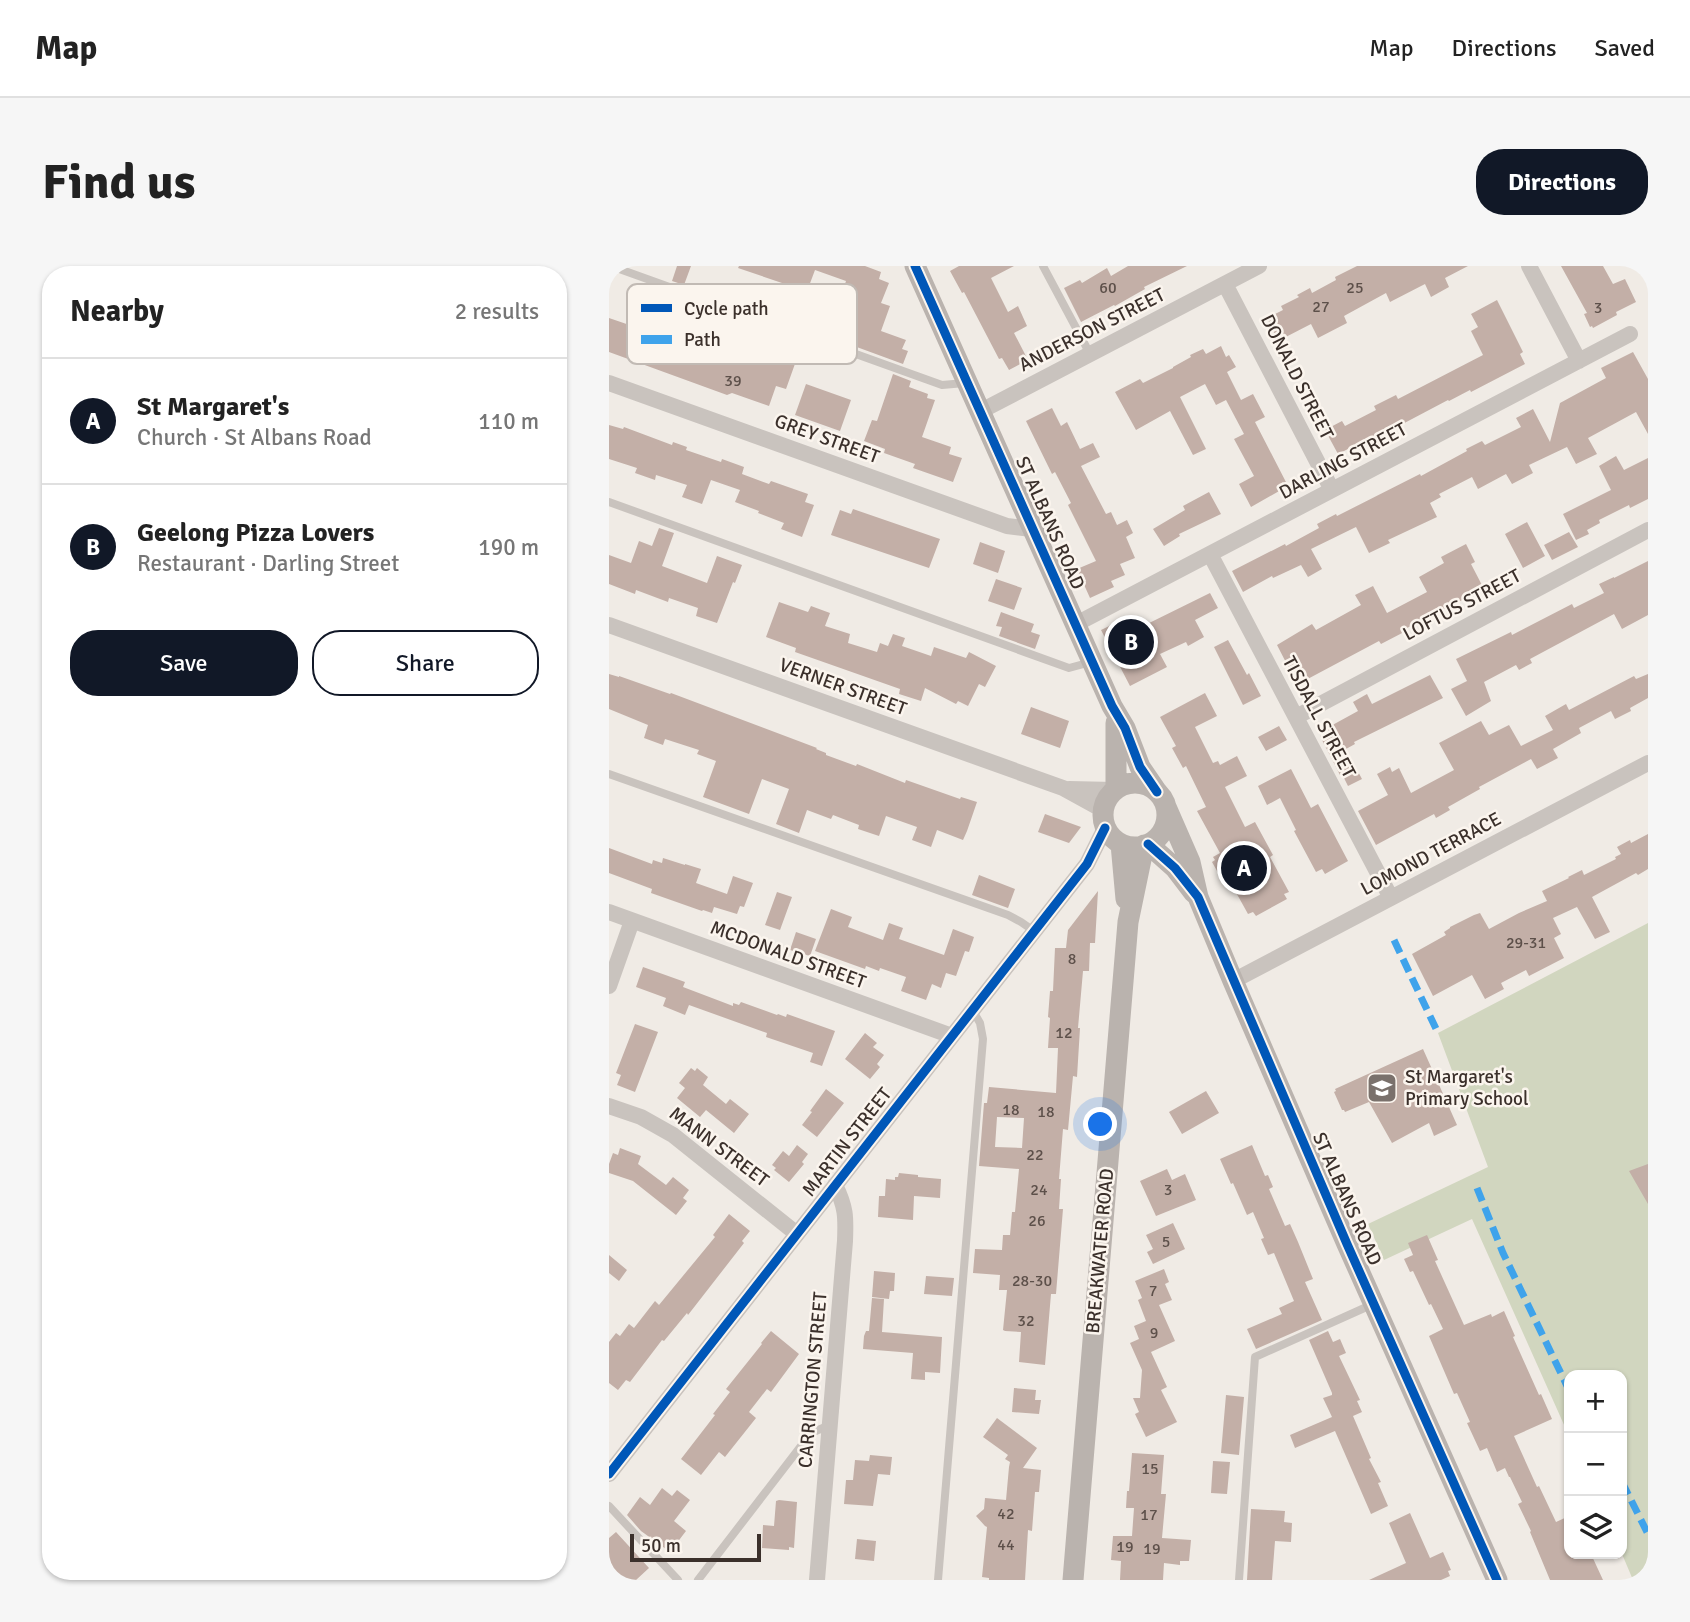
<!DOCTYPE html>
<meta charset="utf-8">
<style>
body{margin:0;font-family:Signika,sans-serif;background:#f6f6f6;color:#222}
.controls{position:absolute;right:21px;bottom:21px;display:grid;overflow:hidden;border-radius:14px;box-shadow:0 2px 5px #0004}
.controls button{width:63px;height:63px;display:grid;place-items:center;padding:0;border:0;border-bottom:2px solid #e0e0e0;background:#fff;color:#222;font:35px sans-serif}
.scale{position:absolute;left:21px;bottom:18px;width:131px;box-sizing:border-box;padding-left:7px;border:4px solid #3b302b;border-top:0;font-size:19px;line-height:24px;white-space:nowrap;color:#3b302b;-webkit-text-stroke:5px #fbf5ee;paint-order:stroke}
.you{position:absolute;left:492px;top:859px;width:24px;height:24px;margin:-18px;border:5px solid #fff;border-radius:50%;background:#1a73e8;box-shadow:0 0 0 10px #1a73e833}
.badge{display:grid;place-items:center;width:46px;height:46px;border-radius:50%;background:#111827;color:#fff;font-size:23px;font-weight:700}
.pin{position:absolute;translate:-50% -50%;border:4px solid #fff;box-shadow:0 2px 7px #0006}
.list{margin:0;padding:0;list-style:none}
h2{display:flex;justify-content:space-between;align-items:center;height:91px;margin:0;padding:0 28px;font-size:30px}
h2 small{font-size:23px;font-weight:400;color:#767676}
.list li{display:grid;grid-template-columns:46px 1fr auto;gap:21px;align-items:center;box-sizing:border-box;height:126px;padding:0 28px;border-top:2px solid #e0e0e0}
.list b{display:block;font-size:26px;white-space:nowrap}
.list p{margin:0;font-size:23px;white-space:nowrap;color:#767676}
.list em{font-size:23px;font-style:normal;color:#767676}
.actions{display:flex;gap:14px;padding:21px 28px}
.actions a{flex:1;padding:16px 0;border:2px solid #111827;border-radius:28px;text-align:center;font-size:24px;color:#111827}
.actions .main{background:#111827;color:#fff}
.icon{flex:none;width:38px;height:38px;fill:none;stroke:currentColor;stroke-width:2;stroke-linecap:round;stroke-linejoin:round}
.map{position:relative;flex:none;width:1039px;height:1314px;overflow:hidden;border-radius:28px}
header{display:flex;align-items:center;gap:42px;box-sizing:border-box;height:98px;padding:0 35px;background:#fff;border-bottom:2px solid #e0e0e0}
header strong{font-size:33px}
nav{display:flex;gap:38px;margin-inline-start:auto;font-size:24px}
.intro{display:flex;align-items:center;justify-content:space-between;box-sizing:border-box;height:168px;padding:0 42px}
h1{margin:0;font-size:49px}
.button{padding:18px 32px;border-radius:28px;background:#111827;color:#fff;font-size:24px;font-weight:700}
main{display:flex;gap:42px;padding:0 42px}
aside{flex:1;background:#fff;border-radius:28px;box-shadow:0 2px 5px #0004}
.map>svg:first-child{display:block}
.green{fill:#d1d6bf}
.building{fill:#c3afa7;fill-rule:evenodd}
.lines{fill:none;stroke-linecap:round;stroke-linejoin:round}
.lane{stroke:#c9c3be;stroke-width:8}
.street{stroke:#c9c3be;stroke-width:16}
.secondary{stroke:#bab3ae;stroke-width:21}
.quiet{stroke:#3fa3eb;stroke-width:7;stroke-dasharray:14 7;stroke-linecap:butt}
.cycleway-casing{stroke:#fbf5ee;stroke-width:13}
.cycleway{stroke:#0057b8;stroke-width:9}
.labels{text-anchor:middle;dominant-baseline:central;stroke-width:5;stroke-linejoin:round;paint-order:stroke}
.number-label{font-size:16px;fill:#5d504a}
.street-label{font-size:19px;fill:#3b302b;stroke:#fbf5ee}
.poi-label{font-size:19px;fill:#3b302b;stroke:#fbf5ee;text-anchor:start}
.key{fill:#fbf5ee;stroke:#c1bab4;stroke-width:2}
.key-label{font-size:19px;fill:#3b302b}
</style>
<header>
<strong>Map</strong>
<nav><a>Map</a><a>Directions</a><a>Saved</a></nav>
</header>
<div class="intro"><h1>Find us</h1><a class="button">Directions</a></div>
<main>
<aside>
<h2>Nearby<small>2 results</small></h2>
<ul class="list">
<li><span class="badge">A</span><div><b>St Margaret's</b><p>Church · St Albans Road</p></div><em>110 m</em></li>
<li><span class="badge">B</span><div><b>Geelong Pizza Lovers</b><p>Restaurant · Darling Street</p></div><em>190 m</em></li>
</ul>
<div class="actions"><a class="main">Save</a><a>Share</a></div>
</aside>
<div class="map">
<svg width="1039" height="1314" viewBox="0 0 1039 1314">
<rect width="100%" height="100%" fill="#f0ebe5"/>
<path class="green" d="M1039,657V1314H1024L1013,1288V1109H960V1170L863,953L775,994L759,958L879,901L829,767Z"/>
<path class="building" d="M68,0H82L75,19L63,15Z
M130,0H256L272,6L270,13L280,17L272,37L281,40L272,65L297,74L293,83L299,85L294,98L196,62L204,40L226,48L237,15L206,4L197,28L172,19L173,17L129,2Z
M350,0H405L382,12L399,46L409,40L418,60L405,67L419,94L400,104L393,92L390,93L355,26L353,27L341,5Z
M519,0H578L535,21L536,23L506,40L505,39L472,56L455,22L471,14L473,17L498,2L502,10Z
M748,0H859L836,12L840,21L822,31L816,18L781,36L777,27L735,50L738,57L709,72L702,58L669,75L658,52L674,44L672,40L690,31L688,29L701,22L703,27L727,14L726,11Z
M952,0H994L1004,18L1016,13L1027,36L1007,46L1008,49L984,62L983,60L981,61L975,48L978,47Z
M888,34L914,86L911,88L916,98L862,126L861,124L840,135L839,134L750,181L749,178L729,188L716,164L733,155L736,160L767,144L765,140L787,129L789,133L874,89L862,65L869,61L862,48Z
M39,51L59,59L56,71L96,86L99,76L126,85L130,76L187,95L177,123L167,120L160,140L123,127L118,129L0,86V52L35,64Z
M612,80L617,91L620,89L627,101L618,106L632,134L644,128L656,151L646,156L679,220L642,241L630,218L645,210L625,173L635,168L617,134L607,139L596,118L571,131L597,183L584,189L561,145L527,164L506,126L531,113L534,117L564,102V101L582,91L581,89L594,83L597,88Z
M1024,86L1039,113V168L1027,146L979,172L988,188L967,198L958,181L920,199L924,207L903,218L897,208L869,223L863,211L830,228L832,231L821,237L828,251L779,274L781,277L760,287L747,261L702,283L713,303L699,311L692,299L664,312L663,310L634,326L623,305L676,278L677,280L710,262L708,258L727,248L728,250L811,208L812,210L858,185L857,183L873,175L876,179L912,161L907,152L924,143L941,176L951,137L997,112L992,102Z
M284,108L302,115L300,121L319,128L318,132L326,134L313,171L342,181L340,188L353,192L344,216L304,202L306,198L275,187L276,183L255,175L263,154L268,155Z
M197,118L242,134L231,165L186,149Z
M443,142L452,160L458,156L471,183L484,177L491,191L472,200L497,248L502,246L508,259L518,254L524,267L517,271L526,292L511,298L516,309L502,315L505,321L481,332L468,303L487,295L459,239L462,237L446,206L443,208L417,155Z
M0,159L14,163L15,161L63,179L64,176L78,181L77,184L112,196L113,193L135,201L133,208L160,218L162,215L199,228L196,236L205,239L193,271L172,263L175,257L149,247L150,245L126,236L131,224L102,214L93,238L73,231L78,219L47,209L46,214L26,207L28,202L0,193Z
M1007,190L1015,204L1039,192V233L1021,242L1020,239L990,254L991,257L978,264L980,268L967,274L954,248L1002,224L990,200Z
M600,226L612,248L570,268L571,270L555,280L544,263L576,244L574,240Z
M244,243L331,273L320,302L222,269L231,244L242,248Z
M918,256L936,290L914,302L896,268Z
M50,262L65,267L53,300L98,317L108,290L133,299L126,317L124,316L108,357L87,350L89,342L60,332L59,336L27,324L26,328L0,318V289L22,297L30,275L43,280Z
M960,266L969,281L943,294L935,279Z
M371,276L396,285L389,307L364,298Z
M857,278L866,296L862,298L875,323L796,363L797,365L772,378L770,375L693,416L691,411L686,414L668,379L703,358L707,364L752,339L746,329L764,320L778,347L818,326L810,311L835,297L832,291Z
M1039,295V349L1013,363L1005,348L921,393L923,397L910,404L907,399L875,416L882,435L857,450L842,423L858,415L847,393L902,366L903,369L963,338L965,342L995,327L990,318L1005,311V312Z
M387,313L413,322L405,344L379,335Z
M601,327L609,342L586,354L595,371L579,380L577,376L551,388L558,401L521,420L492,364L521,350L528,363Z
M170,336L199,346L202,340L221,347L216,360L241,368L239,377L268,386L271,377L279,380L284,368L296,372L293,380L322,390L325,381L357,392L360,386L387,400L376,421L370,418L359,440L349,435L347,438L316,422L312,435L290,428L291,423L186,386L187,382L157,371Z
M392,346L425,358L422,366L431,369L426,383L390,370L393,361L387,360Z
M619,374L638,409L640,407L652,430L634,439L605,381Z
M0,408L10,411V410L61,428L62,427L208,482L207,483L217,487V489L247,500L248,498L296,517L297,514L351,533L352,531L368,536L358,565L354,574L328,564L322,581L303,574L308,561L277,550L270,570L249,563L250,559L224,549L222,553L198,544L190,567L167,558L180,523L153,513L140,548L94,531L107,495L88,488L90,484L56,473L54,479L35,472L39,459L0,443Z
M1039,408V432L1021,442L1022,445L1006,453L1002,445L970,462L972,467L944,483L949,492L928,503L922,493L870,521L871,523L839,541L841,544L827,552L825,548L767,579L749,545L779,529L768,508L781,501L783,506L790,502L802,527L845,504L830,477L872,455L880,469L900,459L912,480L944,464L936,450L957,438L960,444L1025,410L1027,413Z
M821,409L834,432L745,476L746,478L737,483L753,513L739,520L733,508L731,509L711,470L720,465L718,462L749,445L744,436L758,428L763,438Z
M596,427L608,450L586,461L604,497L609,495L611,499L628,490L638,510L616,521L636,561L646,556L664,589L661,591L680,626L675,628L678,633L647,650L644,646L639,648L619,612L617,614L615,610L612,612L603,596L606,594L604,591L611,587L588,545L597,541L577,500L574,502L563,482L567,480L551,451Z
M422,441L460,455L451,482L412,468Z
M670,460L678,474L657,485L649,471Z
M682,503L702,542L709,538L739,595L716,608L713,603L707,606L685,565L687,564L671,532L658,539L649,520Z
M436,548L472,561L460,577L429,566Z
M1039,568V603L1029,609L1027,607L983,631L1001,666L986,673L968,641L944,652L952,668L945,672L955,692L920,710L917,704L892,717L895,723L876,733L863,709L824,730L803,688L837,669L835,666L841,662V661L865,649L871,647L880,663L910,647L938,635L933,625L960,612L959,611L973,604L975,609L1007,593L1006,591L1012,588L1008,581L1021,574L1022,577Z
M0,582L43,598L44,594L53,597L54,592L76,599V598L92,603L87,617L118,628L124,610L144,617L135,641L131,640L128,648L105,641L103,647L94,644L93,645L42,627L43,623L0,607Z
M370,609L406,623L399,642L363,629Z
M489,625L486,677H481L480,705H474L469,762H471L468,811L464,810L459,864L454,863L450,913H452L450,943H454L447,1028H442L436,1099L410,1096L412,1066L396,1065L394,1064L398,1024H390L391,1009L364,1007L366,983L393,984L394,969H401L403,946H406L410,903L370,900L375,837H378L380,821L447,827L449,782H439L441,752L439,751L441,725H444L446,682H457L459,664ZM388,851L415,852L413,882L386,881Z
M168,626L183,631L171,664L156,659Z
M222,643L243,651L239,661L274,674L280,657L294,662L290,673L335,689L344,663L365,671L360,686L356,685L347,710L337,707L332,722L323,718L317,734L292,725L297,711L271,702L270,705L257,700L256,703L206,685Z
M187,666L207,673L201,690L181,684Z
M34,701L76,716L74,721L124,740V737L130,739L132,736L168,749L169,748L177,751L178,748L226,765L213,800L201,796L204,787L157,771L158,767L80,739L76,749L54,740L57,732L27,721Z
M26,758L49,766L26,826L8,819L12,809L7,807Z
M256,767L268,777L264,781L275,789L268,798L271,801L261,813L236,793Z
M814,783L848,859L825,870L820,857L783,877L760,836L736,846L735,844H733L725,826L727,825L726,823Z
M82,802L86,805L88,802L99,811L94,819L117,838L121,833L140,848L125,867L97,844L91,851L68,832L76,822L70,817Z
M217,823L235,837L208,871L193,859L203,846L201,845Z
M597,825L610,847L573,868L560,846Z
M188,879L199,888L193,896L195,898L180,916L165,904L167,902L163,899L174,885L180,890Z
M643,879L656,910L659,909L664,921L660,923L676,960L681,958L689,976L704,1013L696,1016L713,1054L647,1083L638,1063L673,1048L670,1042L685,1035L665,987L659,989L652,973L655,972L644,946L638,949L624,917L622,918L611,893Z
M11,882L32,890L29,898L57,919L64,911L80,924L74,932L78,935L67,949L24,915L0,907V898L4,887L9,889Z
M1039,898V938L1020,905Z
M558,903L563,914L576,908L587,934L547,950L531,915Z
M290,907L309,909V911L332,913L331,932L305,930L304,954L269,951L270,930H276L277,913L286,914V911H289Z
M120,948L141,965L133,975L135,977L79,1049L78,1047L55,1075L53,1074L21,1116L17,1114L9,1124L0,1117V1076L7,1067L11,1070L20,1058L25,1062L46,1035L50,1039L106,971L104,969Z
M564,957L576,983L544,998L538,986L544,983L537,969Z
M818,969L829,994L826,995L855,1059L882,1048L883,1051L895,1045L906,1070L904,1071L930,1129L932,1128L943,1153L905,1170L928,1221L930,1220L947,1256L960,1250V1288H982L994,1314H941L921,1266L922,1265L909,1238L913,1236L901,1211H900L896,1202L888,1206L878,1182L871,1185L858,1157L861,1156L848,1127L845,1128L820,1070L834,1063L822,1038L820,1039L804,1005L801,1006L795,993L804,989L799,977Z
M0,989L18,1004L10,1015L0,1007Z
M555,1003L560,1016L556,1018L563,1034L550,1039L566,1075L542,1086L558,1121L552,1124L568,1156L537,1171L526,1148L530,1146L524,1132H531L533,1104L521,1077L530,1073L525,1060L537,1055L529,1034L533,1032L526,1015Z
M265,1005L286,1007L285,1025H281L280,1033L263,1031Z
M317,1010L345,1012L343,1030L315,1028Z
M263,1032L275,1033L273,1066L333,1071L331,1107L316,1106V1114L302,1113L304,1087L254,1083L255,1070L257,1065H260Z
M162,1065L190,1088L162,1126L158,1123L140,1146L147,1152L116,1191L110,1186L92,1209L72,1193L106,1149L104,1148L121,1126L117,1123L153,1078L152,1077Z
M719,1065L724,1076L731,1073L737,1087L730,1090L751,1134L748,1135L753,1146L744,1150L762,1192L760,1193L772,1216L769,1217L779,1240L762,1248L726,1165L686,1182L681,1169L723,1151L714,1132L723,1129V1127L700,1074Z
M405,1122L427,1124L426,1134H432L430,1148L403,1146Z
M617,1129L635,1131L630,1189L612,1187Z
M388,1152L428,1182L414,1202L432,1204L430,1226H426L423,1265L419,1264L416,1314H380V1312L373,1311L378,1261L376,1260L367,1250L375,1243L376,1232L397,1234L400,1201L401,1196L396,1193L399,1189L374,1171Z
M523,1187L555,1189L552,1228H557L553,1272L582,1274L580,1295H571V1299L555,1297L554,1314H511L512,1295L502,1294L504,1270H523L525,1242H517L518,1225H520Z
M261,1189L283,1191L281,1209L269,1208L264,1240L235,1238L237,1214H244L246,1194L260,1195Z
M604,1195L621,1196L618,1228L602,1227Z
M53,1222L63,1230L68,1224L81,1234L65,1255L77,1265L61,1286L32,1265L18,1249L31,1231L41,1239Z
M170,1234L188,1236L185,1282L180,1281V1284L153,1282L154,1259L165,1260L167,1235Z
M642,1243L676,1245L675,1256L683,1257L682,1276L666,1275L663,1314H638Z
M801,1247L821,1292L834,1286L842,1304L839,1305L841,1310L832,1314H760L797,1297L780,1257Z
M7,1266L40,1302L27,1314H10L0,1304V1272Z
M248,1273L267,1275L265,1295L246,1293Z"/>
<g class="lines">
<path class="lane" d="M2,0L333,119L356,117
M434,0L481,88
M0,236L460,402L482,396
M0,508L399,649L412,656L425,665
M0,1240L69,1314
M89,1314L202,1167L221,1159
M329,1314L374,773L371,757L364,745
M630,1314L646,1091L762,1039"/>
<path class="street" d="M920,0L970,95
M616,18L723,224
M0,117L398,260L423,263
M372,145L650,0
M601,288L782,632
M467,358L1021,68
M0,359L454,522L494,544
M687,451L1039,264
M460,523L505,524
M0,646L343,770
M624,715L1039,497
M0,720L23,655
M0,840L32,851L64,869L188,968
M0,1208L478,598L496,562
M208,1314L236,975C237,951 237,941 226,919"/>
<path class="secondary" d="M306,0L503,440L516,462L531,501L548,526
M507,457V522
M494 549a32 32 0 1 1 64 0a32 32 0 1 1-64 0Z
M557,541L581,596L589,631L624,715L738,978L888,1314
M512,578L517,633
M539,578L566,602L585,627
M464,1314L519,656L535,579"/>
<path class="quiet" d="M785,674L829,767
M868,922L894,987L960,1124
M1013,1216L1039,1268"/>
<g class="cycleway-casing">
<path id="cycleway" d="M306,0L503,440L516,462L531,501L548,526
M539,578L566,602L589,631L738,978L888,1314
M0,1208L478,598L496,562"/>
</g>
<use href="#cycleway" class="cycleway"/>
</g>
<defs>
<g id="school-square" transform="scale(1.575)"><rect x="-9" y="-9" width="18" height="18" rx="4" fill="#7a716c" stroke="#fbf5ee"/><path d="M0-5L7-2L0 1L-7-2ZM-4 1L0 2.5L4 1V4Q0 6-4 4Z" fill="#fff"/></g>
</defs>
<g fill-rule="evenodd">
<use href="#school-square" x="773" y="822"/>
</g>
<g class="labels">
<g class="number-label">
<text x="499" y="22">60</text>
<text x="746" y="22">25</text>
<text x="712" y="41">27</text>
<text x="989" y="42">3</text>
<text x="124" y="115">39</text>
<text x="917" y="677">29-31</text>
<text x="463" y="693">8</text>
<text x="455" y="767">12</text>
<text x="402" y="844">18</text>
<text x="437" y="846">18</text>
<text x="426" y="889">22</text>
<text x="430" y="924">24</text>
<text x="559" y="924">3</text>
<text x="428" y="955">26</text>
<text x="557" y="976">5</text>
<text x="423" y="1015">28-30</text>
<text x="544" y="1025">7</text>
<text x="417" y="1055">32</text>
<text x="545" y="1067">9</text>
<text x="541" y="1203">15</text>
<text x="397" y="1248">42</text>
<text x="540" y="1249">17</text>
<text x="397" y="1279">44</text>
<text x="516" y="1281">19</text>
<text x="543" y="1283">19</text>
</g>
<g class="street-label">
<text transform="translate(483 64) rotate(-27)">ANDERSON STREET</text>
<text transform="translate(688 111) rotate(63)">DONALD STREET</text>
<text transform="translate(218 173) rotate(20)">GREY STREET</text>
<text transform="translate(734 195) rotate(-28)">DARLING STREET</text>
<text transform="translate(441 257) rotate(66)">ST ALBANS ROAD</text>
<text transform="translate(853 339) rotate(-28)">LOFTUS STREET</text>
<text transform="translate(234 421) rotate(20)">VERNER STREET</text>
<text transform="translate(710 451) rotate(62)">TISDALL STREET</text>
<text transform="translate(822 588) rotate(-28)">LOMOND TERRACE</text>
<text transform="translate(179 689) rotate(20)">MCDONALD STREET</text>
<text transform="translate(238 876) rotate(-52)">MARTIN STREET</text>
<text transform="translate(110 881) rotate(37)">MANN STREET</text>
<text transform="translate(738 933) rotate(66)">ST ALBANS ROAD</text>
<text transform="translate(491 985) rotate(-85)">BREAKWATER ROAD</text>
<text transform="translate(204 1114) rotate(-85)">CARRINGTON STREET</text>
</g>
<g class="poi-label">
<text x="796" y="811">St Margaret's<tspan x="796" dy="22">Primary School</tspan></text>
</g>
</g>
<rect x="18" y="18" width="230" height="80" rx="10" class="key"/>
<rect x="32" y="38" width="31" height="8" fill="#0057b8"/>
<rect x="32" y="69" width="31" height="9" fill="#3fa3eb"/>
<g class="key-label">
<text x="75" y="49">Cycle path</text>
<text x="75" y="80">Path</text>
</g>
</svg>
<div class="controls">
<button>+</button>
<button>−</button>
<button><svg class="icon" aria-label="layers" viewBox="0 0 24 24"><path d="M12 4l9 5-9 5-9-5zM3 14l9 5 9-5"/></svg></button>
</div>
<div class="scale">50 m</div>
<div class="you"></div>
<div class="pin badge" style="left:635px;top:602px">A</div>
<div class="pin badge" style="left:522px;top:376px">B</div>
</div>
</main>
